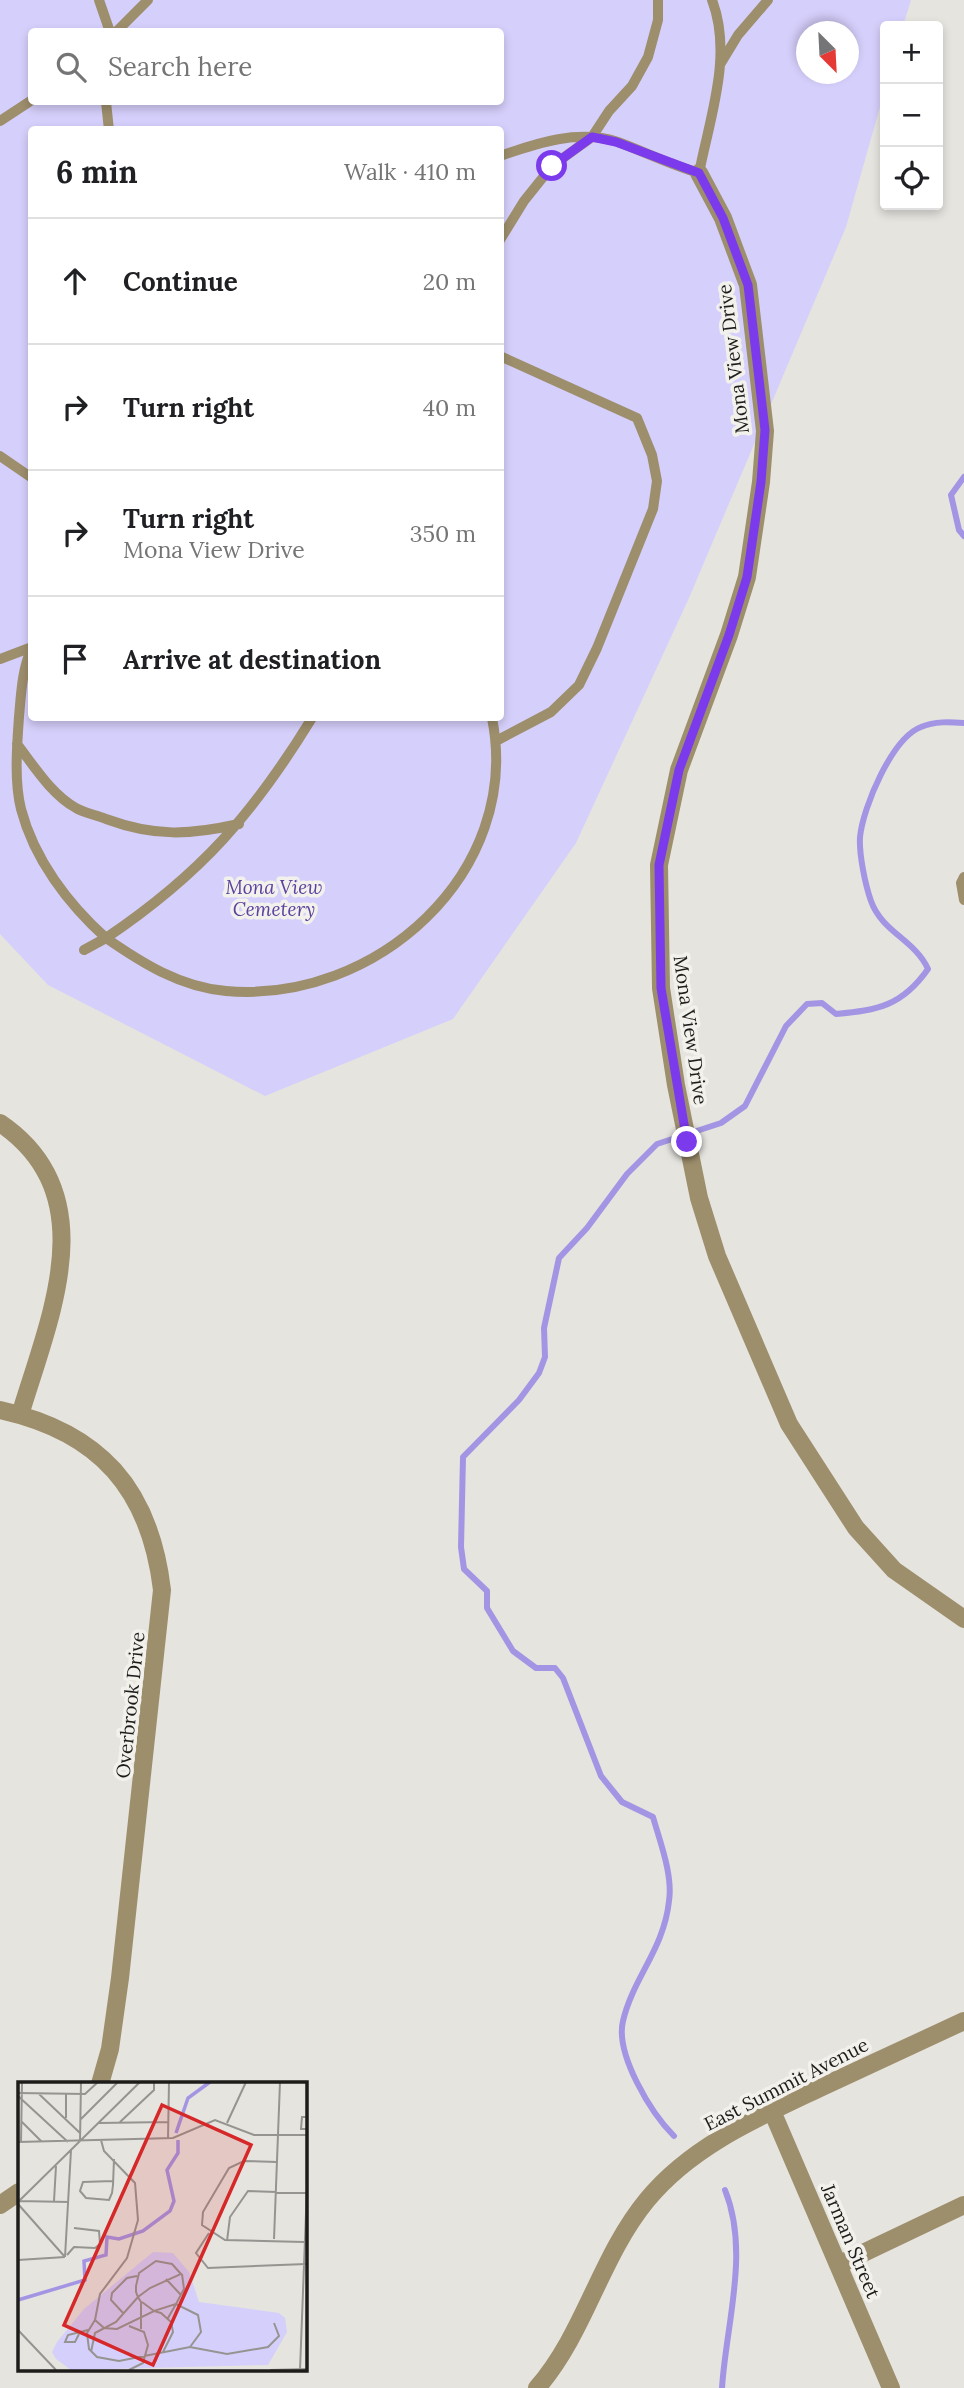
<!DOCTYPE html>
<meta charset="utf-8">
<style>
body{margin:0;font-family:Lora,serif;background:#f2f2f2;color:#202124}
.controls{position:absolute;right:21px;top:21px;display:grid;overflow:hidden;border-radius:7px;box-shadow:0 4px 10px #0003}
.controls button{width:63px;height:63px;display:grid;place-items:center;padding:0;border:0;border-bottom:2px solid #e0e0e0;background:#fff;color:#202124;font:35px sans-serif}
.compass{position:absolute;left:796px;top:21px;width:63px;height:63px;border-radius:50%;background:#fff;box-shadow:0 4px 10px #0003;rotate:156deg}
.stop{position:absolute;width:21px;height:21px;margin:-16px;border:5px solid #7c3aed;border-radius:50%;background:#fff}
.stop.end{background:#7c3aed;border-color:#fff;box-shadow:0 2px 7px #0008}
.list{margin:0;padding:0;list-style:none}
h2{display:flex;justify-content:space-between;align-items:center;height:91px;margin:0;padding:0 28px;font-size:30px}
h2 small{font-size:23px;font-weight:400;color:#757577}
.list li{display:grid;grid-template-columns:46px 1fr auto;gap:21px;align-items:center;box-sizing:border-box;height:126px;padding:0 28px;border-top:2px solid #e0e0e0}
.list b{display:block;font-size:26px;white-space:nowrap}
.list p{margin:0;font-size:23px;white-space:nowrap;color:#757577}
.list em{font-size:23px;font-style:normal;color:#757577}
.icon{flex:none;width:38px;height:38px;fill:none;stroke:currentColor;stroke-width:2;stroke-linecap:round;stroke-linejoin:round}
.map{position:relative;flex:none;width:964px;height:2388px;overflow:hidden}
.search{position:absolute;background:#fff;box-shadow:0 4px 10px #0003;left:28px;top:28px;width:476px;height:77px;display:flex;align-items:center;gap:18px;box-sizing:border-box;padding:0 24px;border-radius:7px;color:#757577;font-size:26px}
.panel{position:absolute;background:#fff;box-shadow:0 4px 10px #0003;left:28px;top:126px;width:476px;height:595px;border-radius:7px}
.map>svg:first-child{display:block}
.green{fill:#d5cffb;fill-rule:evenodd}
.lines{fill:none;stroke-linecap:round;stroke-linejoin:round}
.stream{stroke:#a495e4;stroke-width:6}
.lane{stroke:#9d8e6c;stroke-width:10}
.street{stroke:#9d8e6c;stroke-width:18}
.route{stroke:#7c3aed;stroke-width:9}
.labels{text-anchor:middle;dominant-baseline:central;stroke-width:7;stroke-linejoin:round;paint-order:stroke}
.street-label{font-size:19px;fill:#1d1c1a;stroke:#f3f1ec}
.park-label{font-size:19px;font-style:italic;fill:#5b429f;stroke:#f3f1ec}
.inset-river{fill:none;stroke:#a495e4;stroke-width:3.5}
.inset-road{fill:none;stroke:#969490;stroke-width:2}
.view{fill:#d62828;fill-opacity:0.15;stroke:#d62828;stroke-width:3.5}
.inset-edge{fill:none;stroke:#1d1c1a;stroke-width:3.5}
</style>
<div class="map">
<svg width="964" height="2388" viewBox="0 0 964 2388">
<rect width="100%" height="100%" fill="#e6e4df"/>
<path class="green" d="M0,0H911L903,26H885V89L846,227L689,598L576,843L453,1019L265,1096L48,985L0,934ZM32,32H500V102H32ZM806,32H848V74H806ZM32,130H500V718H32Z"/>
<g class="lines">
<path class="stream" d="M964,477L951,495L959,530L964,536
M674,2136C651,2113 615,2054 623,2021C633,1978 664,1949 669,1901C673,1875 660,1842 653,1817L622,1802L601,1776L563,1678L555,1668H536L513,1651L487,1608V1591L464,1569L461,1547L463,1457L519,1400L539,1373L545,1357L544,1328L559,1258L587,1228L627,1174L657,1144L721,1123L745,1106L786,1026L807,1004L822,1003L836,1014C878,1010 902,1006 928,969C915,940 882,932 871,901C865,884 859,854 860,837C863,807 892,738 921,727C935,721 950,722 964,723
M722,2388C726,2324 750,2252 725,2190"/>
<path class="lane" d="M99,0L110,32
M116,32L148,0
M721,63L738,35L768,0
M106,102L109,130
M0,121L32,100
M500,156C537,143 579,129 618,142C645,152 671,165 699,173C710,117 733,55 712,0
M500,240L524,201L552,166L592,137L609,111L632,86L648,57L658,20V0
M0,456L32,478
M32,648C22,668 21,695 19,717C17,745 14,781 21,809C34,859 68,904 106,938L84,950
M0,659L32,647
M312,718C253,814 201,874 106,938C142,963 180,987 226,991C375,1004 523,873 492,718
M496,741L551,712L579,685L597,648L653,509L657,481L652,455L637,418L500,356
M17,744C34,766 51,794 76,808C84,813 97,815 106,819C155,837 190,835 239,824
M964,877L961,883L964,900"/>
<path class="street" d="M699,173L723,218L748,285L765,431L761,482L747,577L729,635L679,770L659,865L661,988L676,1085L699,1198L717,1256L789,1424L856,1528L894,1570L964,1619
M0,1123C106,1195 49,1318 20,1415
M0,1410C100,1432 150,1489 162,1590L120,1978L110,2049L100,2084
M772,2111L891,2388
M0,2205L19,2192
M838,2265L964,2205
M537,2388C585,2333 600,2257 647,2200C692,2145 761,2116 824,2086C871,2064 917,2043 964,2021"/>
</g>
<g class="lines">
<path class="route" d="M552,166L592,137L616,142L699,173L723,218L748,285L765,430L761,482L747,577L729,635L679,770L659,865L661,988L687,1142"/>
</g>
<g class="labels">
<g class="street-label">
<text transform="translate(733 359) rotate(-97)">Mona View Drive</text>
<text transform="translate(691 1030) rotate(82)">Mona View Drive</text>
<text transform="translate(130 1705) rotate(-84)">Overbrook Drive</text>
<text transform="translate(786 2084) rotate(-27)">East Summit Avenue</text>
<text transform="translate(851 2241) rotate(67)">Jarman Street</text>
</g>
<g class="park-label">
<text x="274" y="887">Mona View<tspan x="274" dy="22">Cemetery</tspan></text>
</g>
</g>
<g transform="translate(18 2082)">
<rect width="289" height="289" fill="#e6e4df"/>
<path d="M135,170L155,171L171,190L181,220L261,231L267,236L269,250L250,283L53,288L38,277L34,270L39,260L66,227Z" fill="#d5cffb"/>
<path class="inset-river" d="M158,51L170,16L192,0M0,218L67,198L66,179L88,173L89,155L101,157L125,149L152,129L156,119L149,88L160,71V58"/>
<path class="inset-road" d="M0,11L67,12L80,0M21,12L62,51M0,14L50,60M289,35H284L283,47H289M48,36V12M63,37L100,0M4,40L24,60M102,40L136,8V0M81,41L150,40M209,41L228,0M150,57L151,0M62,59L63,0M0,60L155,56L197,38L236,53H289M3,60L4,0M259,80L226,79L211,86L185,130L184,143L207,158L286,160M95,99L65,100L62,109L68,116L91,118L94,111L95,103L96,77M1,119L51,120M36,119L38,84M0,120L122,0M0,122L47,175M191,151L178,171L190,186L288,182M256,157L262,0M209,159L212,135L230,109L289,111M49,173L56,165L77,166L82,162L81,149L56,146M47,175L53,68M0,178L47,175M148,197L163,213M124,220L136,229L158,222L166,207L164,192M106,232L93,218L94,211L109,196L119,194M150,236L158,222L180,233L183,250L172,265M77,238L69,251L71,267L79,275L101,279L172,265L209,272L250,265L261,254L256,241M77,238L82,212L109,176L120,138L117,101L86,69L83,58M77,238L86,246L99,247L136,229L143,231L153,240L155,250L145,270M0,248L38,288M61,252L57,260H47L50,253L70,248M73,270L77,251L98,240L120,215L132,206L163,192L154,182L138,179L121,191L118,204V210L120,215L123,220V247M111,288L125,281L130,263L126,250L111,244M252,288L289,287M282,288L289,105"/>
<path class="view" d="M144,23L233,63L135,283L46,243Z"/>
<rect width="289" height="289" class="inset-edge"/>
</g>
</svg>
<div class="controls">
<button>+</button>
<button>−</button>
<button><svg class="icon" aria-label="locate" viewBox="0 0 24 24"><circle cx="12" cy="12" r="6"/><path d="M12 2v4M12 18v4M2 12h4M18 12h4"/></svg></button>
</div>
<svg class="compass" viewBox="-18 -18 36 36"><path d="M0-13l5 13h-10z" fill="#e53935"/><path d="M0 13l5-13h-10z" fill="#757577"/></svg>
<div class="stop" style="left:552px;top:166px"></div>
<div class="stop end" style="left:687px;top:1142px"></div>
<div class="search"><svg class="icon" aria-label="search" viewBox="0 0 24 24"><circle cx="10" cy="10" r="6"/><path d="M15 15l6 6"/></svg>Search here</div>
<section class="panel">
<h2>6 min<small>Walk · 410 m</small></h2>
<ul class="list">
<li><svg class="icon" aria-label="ahead" viewBox="0 0 24 24"><path d="M12 20V5M6 11l6-6 6 6"/></svg><div><b>Continue</b></div><em>20 m</em></li>
<li><svg class="icon" aria-label="right" viewBox="0 0 24 24"><path d="M7 20v-9h11M14 6l5 5-5 5"/></svg><div><b>Turn right</b></div><em>40 m</em></li>
<li><svg class="icon" aria-label="right" viewBox="0 0 24 24"><path d="M7 20v-9h11M14 6l5 5-5 5"/></svg><div><b>Turn right</b><p>Mona View Drive</p></div><em>350 m</em></li>
<li><svg class="icon" aria-label="arrive" viewBox="0 0 24 24"><path d="M6 21V4h12l-3 4 3 4H6"/></svg><div><b>Arrive at destination</b></div></li>
</ul>
</section>
</div>
